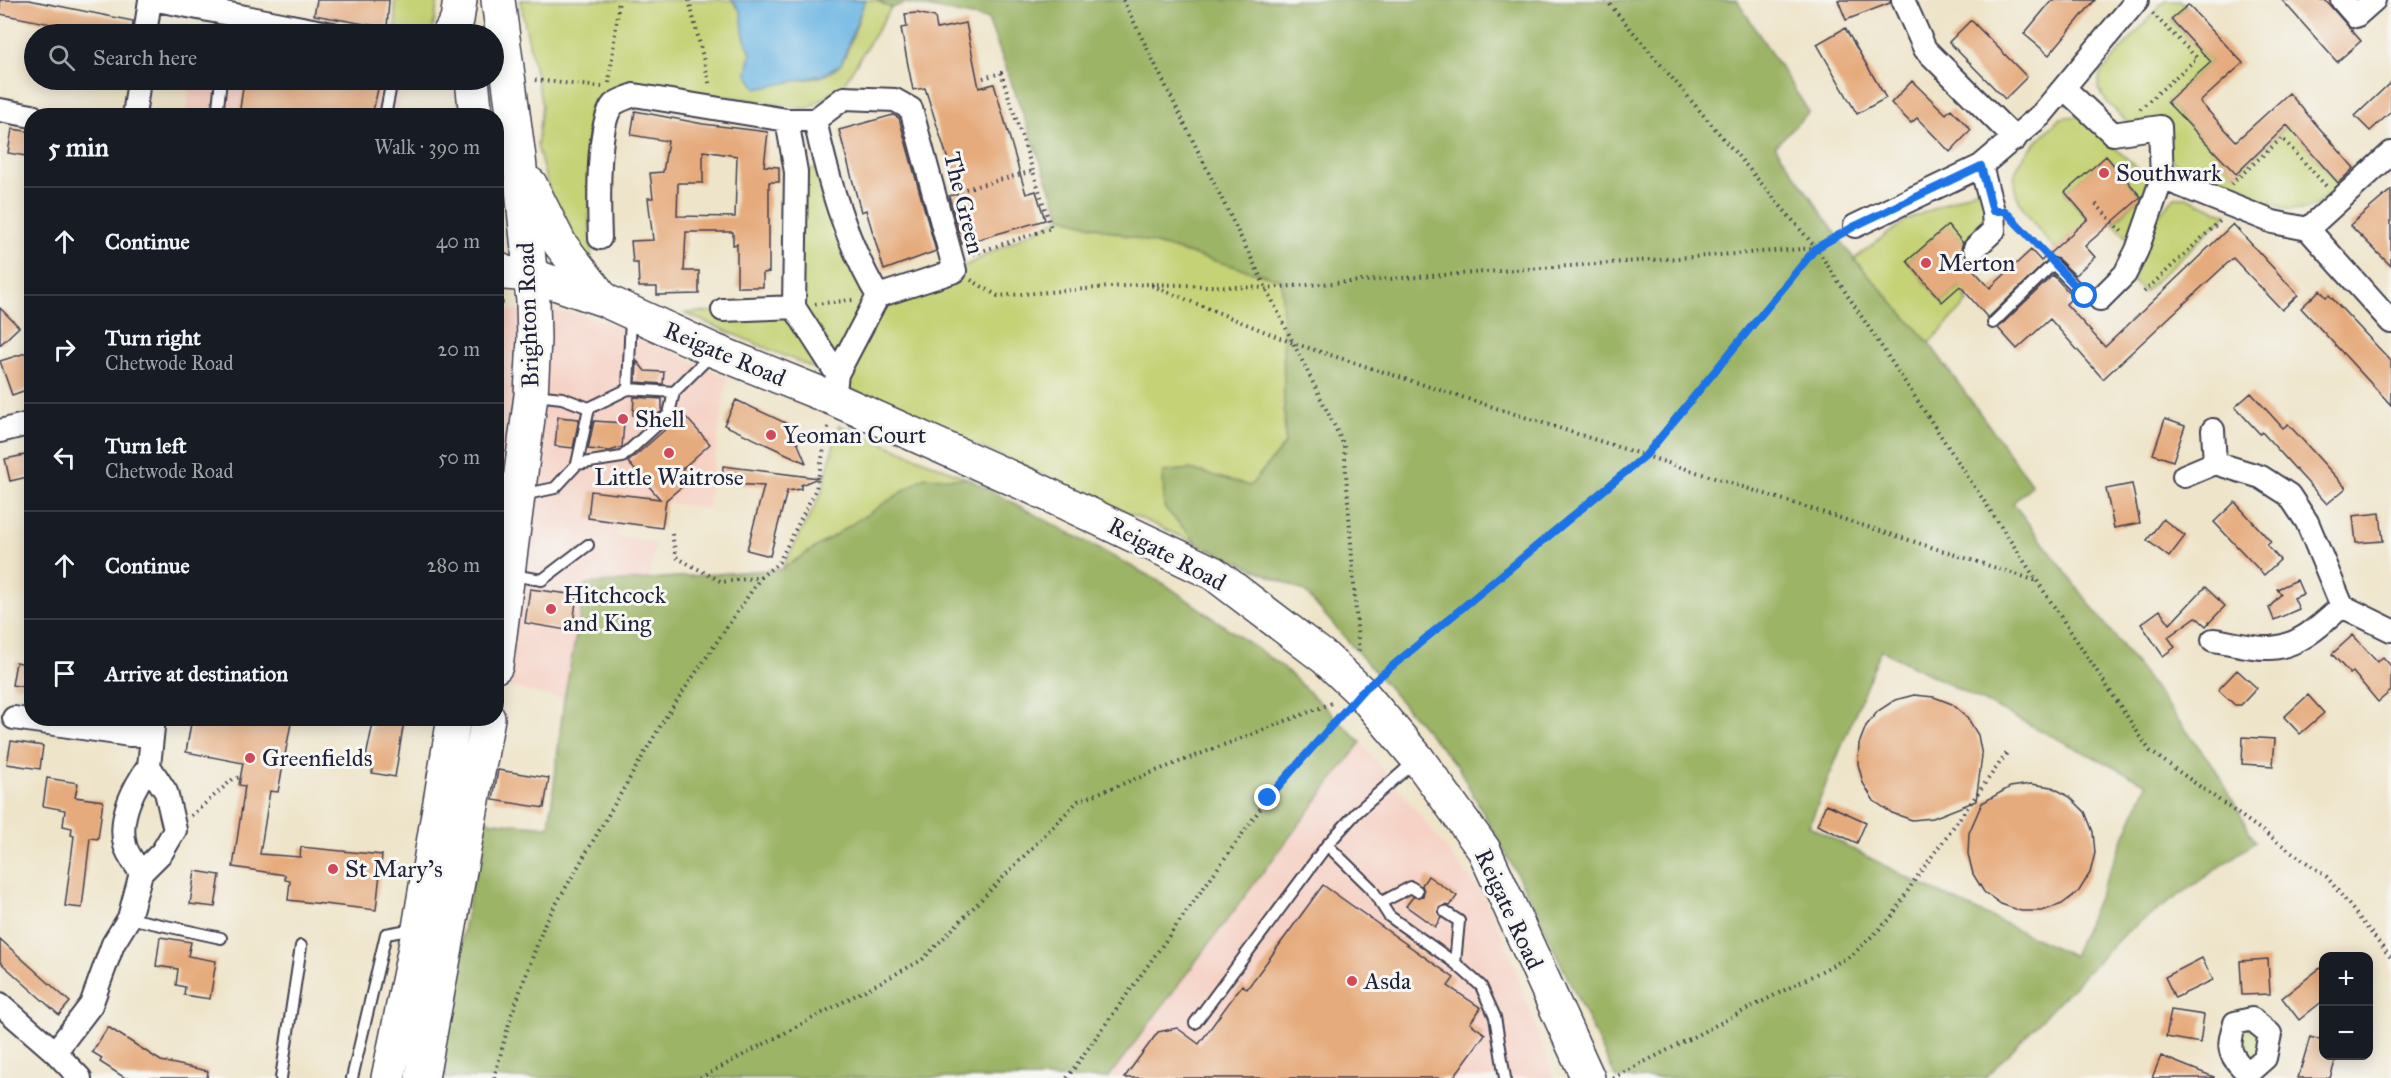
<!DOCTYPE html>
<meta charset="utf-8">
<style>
body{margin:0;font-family:"IM FELL Great Primer",serif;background:#242831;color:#f1f3f6}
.controls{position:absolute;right:18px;bottom:18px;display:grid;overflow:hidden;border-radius:12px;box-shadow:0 3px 15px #0003}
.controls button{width:54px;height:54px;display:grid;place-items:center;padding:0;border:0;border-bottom:2px solid #363941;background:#171b24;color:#f1f3f6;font:30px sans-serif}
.stop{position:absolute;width:18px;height:18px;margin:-14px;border:4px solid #1a73e8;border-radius:50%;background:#fff}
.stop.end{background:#1a73e8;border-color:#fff;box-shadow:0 2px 6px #0008}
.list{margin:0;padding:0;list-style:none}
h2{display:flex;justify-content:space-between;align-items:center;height:78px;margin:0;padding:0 24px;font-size:26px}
h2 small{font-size:20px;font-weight:400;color:#9ea1a6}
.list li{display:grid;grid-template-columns:39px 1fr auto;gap:18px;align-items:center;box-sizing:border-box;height:108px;padding:0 24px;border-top:2px solid #363941}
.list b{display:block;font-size:22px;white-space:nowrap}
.list p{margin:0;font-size:20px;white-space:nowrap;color:#9ea1a6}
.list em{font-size:20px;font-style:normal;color:#9ea1a6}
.icon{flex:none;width:33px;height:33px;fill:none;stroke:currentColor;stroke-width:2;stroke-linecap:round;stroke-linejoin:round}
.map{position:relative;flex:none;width:2391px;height:1078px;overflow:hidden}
.search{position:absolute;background:#171b24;box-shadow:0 3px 15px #0003;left:24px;top:24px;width:480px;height:66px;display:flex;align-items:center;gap:15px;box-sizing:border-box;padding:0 21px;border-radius:33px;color:#9ea1a6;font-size:22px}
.panel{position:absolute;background:#171b24;box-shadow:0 3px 15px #0003;left:24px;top:108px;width:480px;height:618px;border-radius:24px}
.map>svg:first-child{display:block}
.built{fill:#f6d1c5}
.green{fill:#c5d274;stroke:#747a58;stroke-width:1.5}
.forest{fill:#9cb466;stroke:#5f6b50;stroke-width:1.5;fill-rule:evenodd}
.water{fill:#6ab5e3;stroke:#466c8f;stroke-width:1.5}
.building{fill:#e6ab7d;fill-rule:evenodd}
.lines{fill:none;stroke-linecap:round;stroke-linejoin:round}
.service-casing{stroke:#413f50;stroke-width:14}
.minor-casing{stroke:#413f50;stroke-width:26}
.trunk-casing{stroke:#413f50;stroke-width:36}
.path{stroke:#413f50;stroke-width:4;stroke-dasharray:1.5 4.5;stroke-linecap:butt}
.service{stroke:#fff;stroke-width:10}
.minor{stroke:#fff;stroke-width:22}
.trunk{stroke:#fff;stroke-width:33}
.route{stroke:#1a73e8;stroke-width:8}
.poi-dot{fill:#d1495b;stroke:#f6f6f2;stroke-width:2}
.labels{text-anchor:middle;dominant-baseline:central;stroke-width:6;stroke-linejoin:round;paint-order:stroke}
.poi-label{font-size:24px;fill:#22223b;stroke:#f6f6f2;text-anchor:start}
.street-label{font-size:24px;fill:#22223b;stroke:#f6f6f2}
</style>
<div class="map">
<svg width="2391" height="1078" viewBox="0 0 2391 1078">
<rect width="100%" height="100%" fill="#f6f6f2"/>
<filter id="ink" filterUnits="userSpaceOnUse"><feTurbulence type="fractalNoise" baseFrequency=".0167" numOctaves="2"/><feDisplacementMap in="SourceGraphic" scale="12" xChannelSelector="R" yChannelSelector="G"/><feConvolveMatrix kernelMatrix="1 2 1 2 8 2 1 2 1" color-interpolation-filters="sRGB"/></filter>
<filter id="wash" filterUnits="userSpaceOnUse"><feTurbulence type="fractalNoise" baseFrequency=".008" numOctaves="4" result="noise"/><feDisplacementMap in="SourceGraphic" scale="24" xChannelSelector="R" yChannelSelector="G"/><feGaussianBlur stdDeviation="1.35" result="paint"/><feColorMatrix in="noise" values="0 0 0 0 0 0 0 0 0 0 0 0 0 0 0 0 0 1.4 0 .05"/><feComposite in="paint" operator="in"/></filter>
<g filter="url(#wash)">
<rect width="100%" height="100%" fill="#eee4c9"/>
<path class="built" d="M190,80H401L399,115L186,116Z
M496,310L576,313L619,326L727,378L707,509L622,495L617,536L655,544L649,578L586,585L564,699L508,687L497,678Z
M1361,742L1487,900L1508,948L1554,1078H1108Z"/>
<path class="green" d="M394,0H438L432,34H397Z
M520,0H732L741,12L744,36L751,53L747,74C776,77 817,89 840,65C848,57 860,13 865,0H876L891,8L842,87L807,109L625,81L595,108L589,214L592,266L559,226L537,146L542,105Z
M2165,0H2180L2186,6L2171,20L2211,62L2167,102L2236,174L2288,125L2339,185L2320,203L2305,210L2287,209L2190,172L2160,153L2107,102L2098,89L2100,74Z
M2079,116L2150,179L2129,240L2113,223L2141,197L2106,157L2065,192L2088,220L2055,249C2039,230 2004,195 2017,168C2025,150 2047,133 2060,118Z
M825,167L878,296L955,271L1061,217L1282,280L1285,444L1250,486L1190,469L1164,507L1198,544L846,387L837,374L820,371L684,313L794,307L796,172Z
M1987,185L1993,211L1967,247L1948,226L1907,261L1942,302L1969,279L1976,288L1965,298L1968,302L1929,343L1854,259L1905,221Z
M2175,197H2186L2227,214L2144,292L2131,280L2159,214Z
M839,425L969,479L926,478L782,569L821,494Z
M2235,1023L2270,1034L2248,1073Z"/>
<path class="forest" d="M876,0H1737L1809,112L1775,146L1854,259L1929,343L2032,485L2013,503L2217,771L2255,842L2124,934L1985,1078H1616L1524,887L1458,767L1304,591L1198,544L1164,507L1163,472L1190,469L1250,486L1285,444L1282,280L1061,217L988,19L906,3L891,8ZM1881,650L2147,784L2073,956L1914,881L1809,826Z
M925,477L969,479L1166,585L1283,667L1361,742L1108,1078H435L484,821L549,827L564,699L586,584L782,569Z"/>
<path class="water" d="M732,0H865L841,64L823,75L757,89L747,74L751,53L744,36L741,12Z"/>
<g id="blocks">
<path class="building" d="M0,0H29L133,21L132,34H102L0,14Z
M317,0H389L387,28L314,15Z
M1838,0H1890V3L1846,20Z
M2052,0H2095L2049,55L2024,34Z
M2282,0H2325L2361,41L2337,62Z
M2188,5L2243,63L2200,102L2236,141L2289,93L2354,168L2338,183L2287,125L2236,174L2167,102L2211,62L2171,19Z
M917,13L935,17L937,29L966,23L979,88L994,84L1026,194L1036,191L1045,220L962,244L949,196L957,194L947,157L925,88L913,90L907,60L901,28L907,27L905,14Z
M1971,20L2027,77L2005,99L1949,42Z
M1845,28L1886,98L1857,114L1817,44Z
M244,80H380L372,116H239Z
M1912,81L1946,114L1951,109L1971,130L1950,152L1917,118L1911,123L1891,103Z
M2391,82V112L2370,131L2355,116Z
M635,111L703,124L768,132L764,166L779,167V182H769V272L763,273V287H737V244L733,245V232H686L684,271H699V294L657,295V287H639L638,263H633L631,241L653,240L648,198H653L650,173L663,172L668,141L631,135ZM703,151L737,156L735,217L677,216L678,183H703Z
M893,115L899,118L936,251L884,270L866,210L861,212L839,130Z
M12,129L32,132V157L8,153Z
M2106,156L2141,197L2085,246L2095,257L2075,275L2058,259L2051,257L1988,318L1960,286L1942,302L1907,261L1948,225L1963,243L1959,254L1990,288L2031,250L2041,261L2088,219L2065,192Z
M2391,190V266L2350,225Z
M2233,224L2298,295L2282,310L2233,258L2103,379L2050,319L2017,349L1998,328L2053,275L2073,297L2066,304L2105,347Z
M2320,290L2326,297L2329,295L2391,361V405L2301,308Z
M0,308L19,327L0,345Z
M32,351V388L12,395L0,361Z
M637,361L645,371L664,372L663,384L636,382Z
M2251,393L2283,428L2288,424L2346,488L2327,504L2262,432L2260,434L2235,407Z
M634,397L662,399V411L656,416L633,415Z
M736,400L790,425L806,463L724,425Z
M683,414L710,444L682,469L691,479L666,500L662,528L588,518L591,491L660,499L628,462Z
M558,417L579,419L573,448L555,446Z
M2165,419L2185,426L2173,461L2153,454Z
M594,421L624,423L622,447L610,451L588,449Z
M25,455L26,462L32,461V476L10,481L5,459Z
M723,466L818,478L801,485V489L787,491L770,556L747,550L764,486L722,483Z
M2132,484L2140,523L2114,528L2106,489Z
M2235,502L2271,542L2267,545L2280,560L2264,575L2214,522Z
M2380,513L2383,541L2356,543L2353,516Z
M2163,519L2185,536L2169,557L2147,540Z
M2297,580L2303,594L2294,598L2299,609L2274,620L2269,608L2281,594L2277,589Z
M2205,587L2225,606L2206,626L2196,617L2168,637L2175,647L2163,656L2141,624L2160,610L2170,624Z
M530,589L577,595L572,631L525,623Z
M2353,635L2377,662L2383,657L2391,666V691L2378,702L2353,672L2350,674L2332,654Z
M16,662L32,665V688L12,685Z
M2237,670L2257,688L2241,705H2235L2218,690Z
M1914,695L1934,697L1952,704L1967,717L1978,735L1982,756L1976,801L1933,818L1912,820L1892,813L1874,801L1863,783L1858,764L1859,744L1866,726L1878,711L1895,700Z
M2308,695L2324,713L2300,734L2284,717Z
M192,718H292L278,792L270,791L260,854L300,857L301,847L382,855L376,910L288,900L290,881L285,880V875L233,867L245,786L239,785L243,763L186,752Z
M374,718L404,721L395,777L372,773L373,769L364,767Z
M2243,737L2275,739L2273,766L2242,764Z
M11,741L43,746L40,769L7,764Z
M498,770L549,778L544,808L493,800Z
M47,778L78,783L75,797L103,801L98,839L90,838L82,908L65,906L74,836L71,835L72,828L63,826L65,810L43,806Z
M2031,784L2052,787L2070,797L2085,812L2093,832L2095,853L2090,873L2079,891L2062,904L2042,911H2021L2001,904L1984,892L1973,874L1968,854L1969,833L1982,803L2010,787Z
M1826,804L1866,822L1857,843L1817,825Z
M195,871L220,875L215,907L190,904Z
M1428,876L1457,896L1450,906L1445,905L1439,908L1438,912L1441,918L1435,927L1406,906L1413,897L1423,896L1424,891L1422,885Z
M1323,885L1454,978L1448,986L1481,1008L1470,1023L1485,1034L1453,1078H1124L1158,1032L1177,1028L1199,1044L1242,985L1247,989Z
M160,937L191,942L188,956L216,961L210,999L184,995L185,987L176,985L178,969L156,966Z
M0,939L70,1002L59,1015L0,962Z
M2202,958L2213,980L2175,998L2165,977Z
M2268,959L2270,994L2242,995L2240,961Z
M2324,965V1000L2299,1020L2282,998Z
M2171,1010L2204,1015L2200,1043L2166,1037Z
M108,1027L161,1061L208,1071L207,1078H125L100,1062L102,1058L92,1052Z
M2310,1037L2324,1041V1056H2337L2330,1078H2298Z
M2161,1056L2214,1077V1078H2152Z"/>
</g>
</g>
<g filter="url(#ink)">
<use href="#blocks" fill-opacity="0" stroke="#413f50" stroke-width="1.5"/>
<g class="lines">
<g class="service-casing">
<path id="service" d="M229,34L232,14
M217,116L221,80
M385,116L392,80
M631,316L628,389L674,392L713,353
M1993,323L2053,264L2085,296L2100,299
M589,408L628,389
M577,464L622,457L669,414L674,392
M522,495L555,488L577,464L589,408L562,398L535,395
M512,575L542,580L588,545
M1327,845L1371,888L1389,916L1455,963L1481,986L1495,1017L1505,1078
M1380,903L1411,887L1417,891
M1445,912L1459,921L1455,963
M129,918L221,938
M1195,1023L1327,845L1356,813L1415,761
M281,1078L301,946
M352,1078L386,934L414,929"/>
</g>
<g class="minor-casing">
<path id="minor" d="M157,0L333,34
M1903,0L1925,49L2015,139
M2342,0L2356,16L2374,0
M145,34L150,0
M2064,88L2113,134L2160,127L2162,178L2273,222L2308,229L2391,153
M0,110L32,116
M134,116L139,80
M787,120L796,172L794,307L837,374L834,399
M1855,226L1981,166L2041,115L2137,0
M2308,229L2391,322
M600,238C599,211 596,124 613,105C618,100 628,98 634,95L787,120H815L844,98L895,100L911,109L955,271L878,296C846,242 828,181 815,120
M1975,248L1994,230L1993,211L1981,166
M2100,299L2125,274L2137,250L2162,178
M723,310L794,307
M837,374L878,296
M2213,430L2215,463
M0,431L32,423
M2184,476L2215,463L2261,477L2289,495L2307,522L2342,606L2391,630
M2213,640C2231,642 2252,649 2270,648C2299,647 2322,624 2342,606
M14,718L130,735L152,733
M141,873L162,852L175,830L166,792L149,766L154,718
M0,1004L55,1052L80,1078
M2252,1019L2270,1034L2265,1058L2248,1073C2228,1055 2227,1048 2235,1023Z
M55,1052L91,1005L113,944L129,918L141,873C136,865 127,854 125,845C118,817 134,787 149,766"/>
</g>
<g class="trunk-casing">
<path id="trunk" d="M449,34L457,20L460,0
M472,80L476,116
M530,184L560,244L603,299
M496,268L505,273L531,275L604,300L715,351L834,399L1032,487L1213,573L1325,658L1361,692L1418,759L1484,850L1588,1078
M496,666L531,395L534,339L533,301L519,158L498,0
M388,1078L419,928L454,718
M422,1078L488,718"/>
</g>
<path class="path" d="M689,0L710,86
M1123,0L1344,445L1359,655
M1606,0L1816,248
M983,78L1001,73L1033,171
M535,80L602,87
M609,83L619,0
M2140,109L2197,58L2151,12
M2231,184L2282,138L2326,186
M954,192L1033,171L1051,228L970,255
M2096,204L2123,233
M2015,222L2045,254
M1839,235L1816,248L2150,751L2327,877L2391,958
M971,280L998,296L1148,284L1293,343L2037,581
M1151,284L1266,288L1816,248
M2144,292L2220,221
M496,303H508
M815,304L853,300
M672,534L676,557L722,582L761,577L779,562L816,489L829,423
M1380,677L1646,455L1816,248
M191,816L233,779L241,777
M494,1078L511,1016L545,923L665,718L761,577
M700,1078L922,960L1078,801L1335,702
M1067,1078L1268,798L1344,711
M1613,1078L1851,956L1891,918L1914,881L2007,753"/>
<use href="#service" class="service"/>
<use href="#minor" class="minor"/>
<use href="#trunk" class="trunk"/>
</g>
</g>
<g class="lines" filter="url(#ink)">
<path class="route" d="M1268,798L1361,692L1646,455L1816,248L1855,226L1981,166L1993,211H2005L2085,296"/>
</g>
<g class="poi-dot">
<circle cx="2104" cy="173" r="6"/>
<circle cx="1926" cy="263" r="6"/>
<circle cx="623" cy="419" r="6"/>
<circle cx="771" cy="435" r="6"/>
<circle cx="669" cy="453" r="6"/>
<circle cx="551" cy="609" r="6"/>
<circle cx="250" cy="758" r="6"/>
<circle cx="333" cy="869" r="6"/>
<circle cx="1352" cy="981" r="6"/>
</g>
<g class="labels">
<g class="poi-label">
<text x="2116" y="173">Southwark</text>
<text x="1938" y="263">Merton</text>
<text x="635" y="419">Shell</text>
<text x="783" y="435">Yeoman Court</text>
<text x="669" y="477" text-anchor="middle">Little Waitrose</text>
<text x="563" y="595">Hitchcock<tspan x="563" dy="28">and King</tspan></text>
<text x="262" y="758">Greenfields</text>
<text x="345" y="869">St Mary's</text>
<text x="1364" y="981">Asda</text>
</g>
<g class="street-label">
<text transform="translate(964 203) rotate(76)">The Green</text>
<text transform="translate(528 315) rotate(-92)">Brighton Road</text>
<text transform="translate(725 354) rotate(23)">Reigate Road</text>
<text transform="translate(1167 554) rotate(28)">Reigate Road</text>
<text transform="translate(1509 909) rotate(65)">Reigate Road</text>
</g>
</g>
</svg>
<div class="controls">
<button>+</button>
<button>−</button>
</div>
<div class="stop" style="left:2085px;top:296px"></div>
<div class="stop end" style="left:1268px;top:798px"></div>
<div class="search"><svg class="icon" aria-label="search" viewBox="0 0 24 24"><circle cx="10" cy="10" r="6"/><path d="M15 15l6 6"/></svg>Search here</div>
<section class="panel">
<h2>5 min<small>Walk · 390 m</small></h2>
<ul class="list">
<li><svg class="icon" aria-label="ahead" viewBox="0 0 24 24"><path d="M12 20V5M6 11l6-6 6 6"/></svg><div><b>Continue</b></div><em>40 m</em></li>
<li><svg class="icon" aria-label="right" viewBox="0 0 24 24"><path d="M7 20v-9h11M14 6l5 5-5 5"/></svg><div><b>Turn right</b><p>Chetwode Road</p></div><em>20 m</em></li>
<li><svg class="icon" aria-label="left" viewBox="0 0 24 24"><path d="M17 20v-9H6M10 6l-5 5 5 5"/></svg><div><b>Turn left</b><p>Chetwode Road</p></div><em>50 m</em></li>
<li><svg class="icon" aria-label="ahead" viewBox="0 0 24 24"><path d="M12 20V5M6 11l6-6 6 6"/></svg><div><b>Continue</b></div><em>280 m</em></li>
<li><svg class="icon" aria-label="arrive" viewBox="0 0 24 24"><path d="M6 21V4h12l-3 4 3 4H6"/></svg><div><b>Arrive at destination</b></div></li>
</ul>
</section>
</div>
